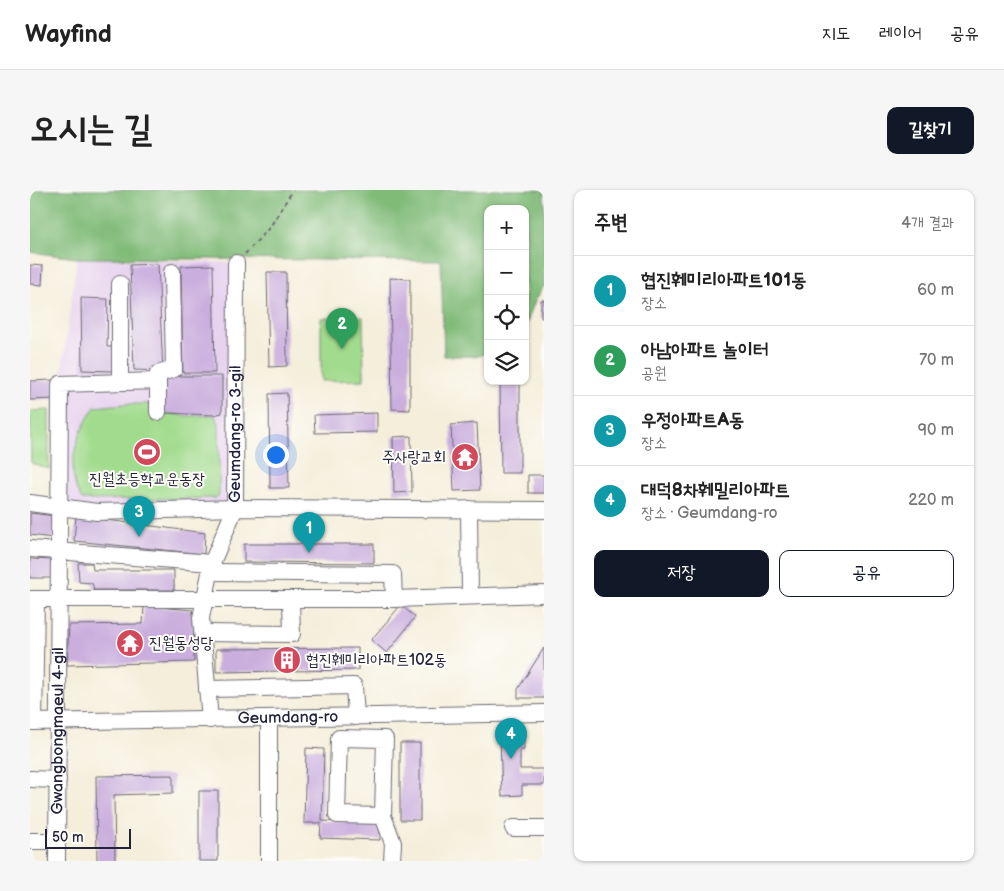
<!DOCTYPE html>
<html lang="ko">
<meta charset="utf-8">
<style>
body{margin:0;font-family:"Balsamiq Sans","Poor Story",sans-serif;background:#f6f6f6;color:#222}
.controls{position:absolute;right:15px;top:15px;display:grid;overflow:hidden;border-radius:10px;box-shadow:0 1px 4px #0004}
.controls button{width:45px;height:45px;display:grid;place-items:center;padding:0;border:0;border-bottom:1px solid #e0e0e0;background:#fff;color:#222;font:25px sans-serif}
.scale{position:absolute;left:15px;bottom:12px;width:86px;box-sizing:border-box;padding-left:5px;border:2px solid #22223b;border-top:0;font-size:14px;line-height:18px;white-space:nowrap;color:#22223b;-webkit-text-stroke:4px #fdfcf7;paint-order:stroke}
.you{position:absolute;left:245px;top:264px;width:18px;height:18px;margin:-12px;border:4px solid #fff;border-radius:50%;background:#1a73e8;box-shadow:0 0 0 8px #1a73e833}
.badge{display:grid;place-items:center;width:32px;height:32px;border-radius:50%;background:#111827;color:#fff;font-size:16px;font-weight:700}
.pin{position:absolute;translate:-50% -41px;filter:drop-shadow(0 1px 2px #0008)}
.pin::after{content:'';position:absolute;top:26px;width:18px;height:15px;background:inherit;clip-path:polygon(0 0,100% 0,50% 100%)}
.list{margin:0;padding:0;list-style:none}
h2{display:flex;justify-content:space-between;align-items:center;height:65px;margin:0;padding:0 20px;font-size:21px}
h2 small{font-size:16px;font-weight:400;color:#767676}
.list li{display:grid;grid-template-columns:32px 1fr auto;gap:15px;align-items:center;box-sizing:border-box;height:70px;padding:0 20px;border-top:1px solid #e0e0e0}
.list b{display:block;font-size:19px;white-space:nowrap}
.list p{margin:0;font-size:16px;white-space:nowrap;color:#767676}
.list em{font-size:16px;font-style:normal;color:#767676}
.actions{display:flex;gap:10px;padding:15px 20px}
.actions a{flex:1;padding:11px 0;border:1px solid #111827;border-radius:10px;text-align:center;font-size:18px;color:#111827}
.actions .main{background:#111827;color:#fff}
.icon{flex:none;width:28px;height:28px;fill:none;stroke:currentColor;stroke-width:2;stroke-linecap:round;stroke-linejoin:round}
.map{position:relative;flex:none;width:514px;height:671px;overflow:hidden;border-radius:10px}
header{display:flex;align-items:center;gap:30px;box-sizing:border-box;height:70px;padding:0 25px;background:#fff;border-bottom:1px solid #e0e0e0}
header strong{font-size:24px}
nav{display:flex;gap:28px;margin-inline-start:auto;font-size:18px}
.intro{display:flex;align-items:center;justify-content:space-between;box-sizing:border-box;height:120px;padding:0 30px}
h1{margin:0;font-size:35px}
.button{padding:12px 22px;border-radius:10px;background:#111827;color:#fff;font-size:18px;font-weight:700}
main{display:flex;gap:30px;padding:0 30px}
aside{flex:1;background:#fff;border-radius:10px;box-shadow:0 1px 4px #0004}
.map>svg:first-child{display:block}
.built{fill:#e7d2ef}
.green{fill:#a1db8d;stroke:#627e64}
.forest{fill:#80bb78;stroke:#516e5a}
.building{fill:#caafde}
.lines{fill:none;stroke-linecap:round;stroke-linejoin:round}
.minor-casing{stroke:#6c6973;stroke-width:18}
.path{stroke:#6c6973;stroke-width:2;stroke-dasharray:4 4;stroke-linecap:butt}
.minor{stroke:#fff;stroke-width:16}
.labels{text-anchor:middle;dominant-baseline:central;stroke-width:4;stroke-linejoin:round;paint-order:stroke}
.street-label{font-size:16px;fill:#22223b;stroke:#fdfcf7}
.poi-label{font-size:16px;fill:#22223b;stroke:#fdfcf7;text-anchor:start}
</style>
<header>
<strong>Wayfind</strong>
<nav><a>지도</a><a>레이어</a><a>공유</a></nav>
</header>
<div class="intro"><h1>오시는 길</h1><a class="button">길찾기</a></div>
<main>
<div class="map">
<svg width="514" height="671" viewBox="0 0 514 671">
<rect width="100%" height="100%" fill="#fdfcf7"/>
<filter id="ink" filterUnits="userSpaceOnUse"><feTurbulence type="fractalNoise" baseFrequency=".02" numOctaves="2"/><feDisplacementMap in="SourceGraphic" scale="10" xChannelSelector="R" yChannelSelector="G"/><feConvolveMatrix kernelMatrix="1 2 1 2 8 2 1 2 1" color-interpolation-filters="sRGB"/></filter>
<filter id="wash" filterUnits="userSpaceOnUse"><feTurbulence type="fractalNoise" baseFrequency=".0096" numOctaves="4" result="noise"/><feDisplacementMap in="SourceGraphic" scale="20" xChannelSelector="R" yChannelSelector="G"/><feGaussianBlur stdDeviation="1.12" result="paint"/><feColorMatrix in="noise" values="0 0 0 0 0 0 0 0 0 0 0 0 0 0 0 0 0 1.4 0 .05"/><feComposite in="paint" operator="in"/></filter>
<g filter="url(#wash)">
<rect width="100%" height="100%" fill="#f4eeda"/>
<path class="built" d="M47,68L206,73L205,318H30V194Z"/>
<path class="green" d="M333,127L334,190L291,191V128Z
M96,214H123L128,222L156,226L184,225L189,233V305L186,308L52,310C33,281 47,242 65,217Z
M19,220V279L1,273L0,221Z"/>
<path class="forest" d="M0,0H514V96L504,113L495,139V19H458V163L449,166H414L411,71L47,68L0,62Z"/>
<g id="blocks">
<path class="building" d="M128,74L133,181L104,180L100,75Z
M0,75L13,76L12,95L0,94Z
M183,75L185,183H153L151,76Z
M237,82H256L257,176L239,177Z
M360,88L380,89V220L362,219Z
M51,108L78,109L77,157H84L82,181L52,180Z
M511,110H514V128H511Z
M134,186H192V223L184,225L134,223Z
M23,190L24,209L0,210V191Z
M470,191H490V283H471Z
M257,203L259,298H240L239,204Z
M347,223V242L285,243L284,225Z
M447,233L450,300L424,301L421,235Z
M381,246L382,302L364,303L363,247Z
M498,285H514V303H498Z
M0,323L25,326L23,348L0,345Z
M46,326L175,343L174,364L44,351Z
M214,354H344V373L214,372Z
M0,369L24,370L25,388H0Z
M48,373H62L63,380H144V400H64L62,393L49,392Z
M371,415L385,427L357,463L341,450Z
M114,416L163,420L164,472L37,475L39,435L113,434Z
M328,458V480L186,482V459Z
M514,458V508H488V499Z
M470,547H494V560H490V579H514V595H492V605L472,606Z
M370,553H390V630H370Z
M276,558L294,559L292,631L350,633V650L290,648L291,633H274Z
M143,585V603L84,605L85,671H67L66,586Z
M169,601H188V671H169Z"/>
</g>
</g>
<g filter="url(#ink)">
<use href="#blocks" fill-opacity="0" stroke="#6c6973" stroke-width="1"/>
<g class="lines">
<g class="minor-casing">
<g id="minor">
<path d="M128,191V184L144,179L142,82"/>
<path d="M90,192V94"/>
<path d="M0,313L67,322L205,318L514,320"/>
<path d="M439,319L440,406"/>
<path d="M0,359L182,373"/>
<path d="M181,382L363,384L364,409"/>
<path d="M0,409H364L514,404"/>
<path d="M173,443L262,444L261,410"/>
<path d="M177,499L324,496L326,527"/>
<path id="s1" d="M180,530L171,428L182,373L205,318L206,73"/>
<path id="s2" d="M0,532L514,523"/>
<path d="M4,532L6,409"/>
<path d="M0,589L28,590"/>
<path d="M353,626L307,625L309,548L355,549L353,626L363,653L362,671"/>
<path d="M483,638H514"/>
<path d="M0,651H27"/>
<path id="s3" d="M27,671L30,194L128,191V222"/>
<path d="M239,671V530"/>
</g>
</g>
<path class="path" d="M215,64L240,37L263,0"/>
<use href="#minor" class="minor"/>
</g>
</g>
<defs>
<g id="stadium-disc" transform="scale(1.4375)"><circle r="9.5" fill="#d1495b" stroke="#fdfcf7"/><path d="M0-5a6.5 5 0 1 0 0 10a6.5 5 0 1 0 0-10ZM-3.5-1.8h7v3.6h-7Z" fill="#fff"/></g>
<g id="temple-disc" transform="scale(1.4375)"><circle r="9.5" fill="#d1495b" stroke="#fdfcf7"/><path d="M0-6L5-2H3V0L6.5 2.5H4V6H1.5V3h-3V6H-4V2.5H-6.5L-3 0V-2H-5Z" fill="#fff"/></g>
<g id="building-disc" transform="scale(1.4375)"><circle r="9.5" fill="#d1495b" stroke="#fdfcf7"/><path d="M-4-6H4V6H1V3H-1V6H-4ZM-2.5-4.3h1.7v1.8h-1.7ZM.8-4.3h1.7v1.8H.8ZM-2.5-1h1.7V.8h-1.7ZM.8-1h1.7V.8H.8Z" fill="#fff"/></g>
</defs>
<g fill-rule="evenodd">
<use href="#stadium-disc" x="117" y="262"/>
<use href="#temple-disc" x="435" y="267"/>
<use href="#temple-disc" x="100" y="453"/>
<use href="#building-disc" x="257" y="470"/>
</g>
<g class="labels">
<g class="street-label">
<text stroke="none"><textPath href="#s1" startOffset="292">Geumdang-ro 3-gil</textPath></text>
<text stroke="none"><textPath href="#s2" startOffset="258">Geumdang-ro</textPath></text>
<text stroke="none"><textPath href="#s3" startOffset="130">Gwangbongmaeul 4-gil</textPath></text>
</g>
<g class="poi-label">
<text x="416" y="267" text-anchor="end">주사랑교회</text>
<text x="117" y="289" text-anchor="middle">진월초등학교운동장</text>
<text x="119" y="453">진월동성당</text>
<text x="276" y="470">협진훼미리아파트102동</text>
</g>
</g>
</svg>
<div class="controls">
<button>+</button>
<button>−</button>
<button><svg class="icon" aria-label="locate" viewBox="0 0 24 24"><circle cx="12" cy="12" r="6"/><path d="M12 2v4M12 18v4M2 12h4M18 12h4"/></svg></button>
<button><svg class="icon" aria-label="layers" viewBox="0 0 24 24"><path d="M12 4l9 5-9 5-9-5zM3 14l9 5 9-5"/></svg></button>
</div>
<div class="scale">50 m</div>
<div class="you"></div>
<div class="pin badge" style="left:279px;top:363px;background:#0f9aa8">1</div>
<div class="pin badge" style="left:312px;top:159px;background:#2e9e5b">2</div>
<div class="pin badge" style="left:109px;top:347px;background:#0f9aa8">3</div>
<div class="pin badge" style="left:481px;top:569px;background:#0f9aa8">4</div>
</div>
<aside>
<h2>주변<small>4개 결과</small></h2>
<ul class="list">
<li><span class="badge" style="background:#0f9aa8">1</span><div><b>협진훼미리아파트101동</b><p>장소</p></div><em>60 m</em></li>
<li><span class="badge" style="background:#2e9e5b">2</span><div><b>아남아파트 놀이터</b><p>공원</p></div><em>70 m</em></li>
<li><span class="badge" style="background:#0f9aa8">3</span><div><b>우정아파트A동</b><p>장소</p></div><em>90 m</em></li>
<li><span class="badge" style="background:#0f9aa8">4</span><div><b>대덕8차훼밀리아파트</b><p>장소 · Geumdang-ro</p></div><em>220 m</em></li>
</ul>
<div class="actions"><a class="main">저장</a><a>공유</a></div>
</aside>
</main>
